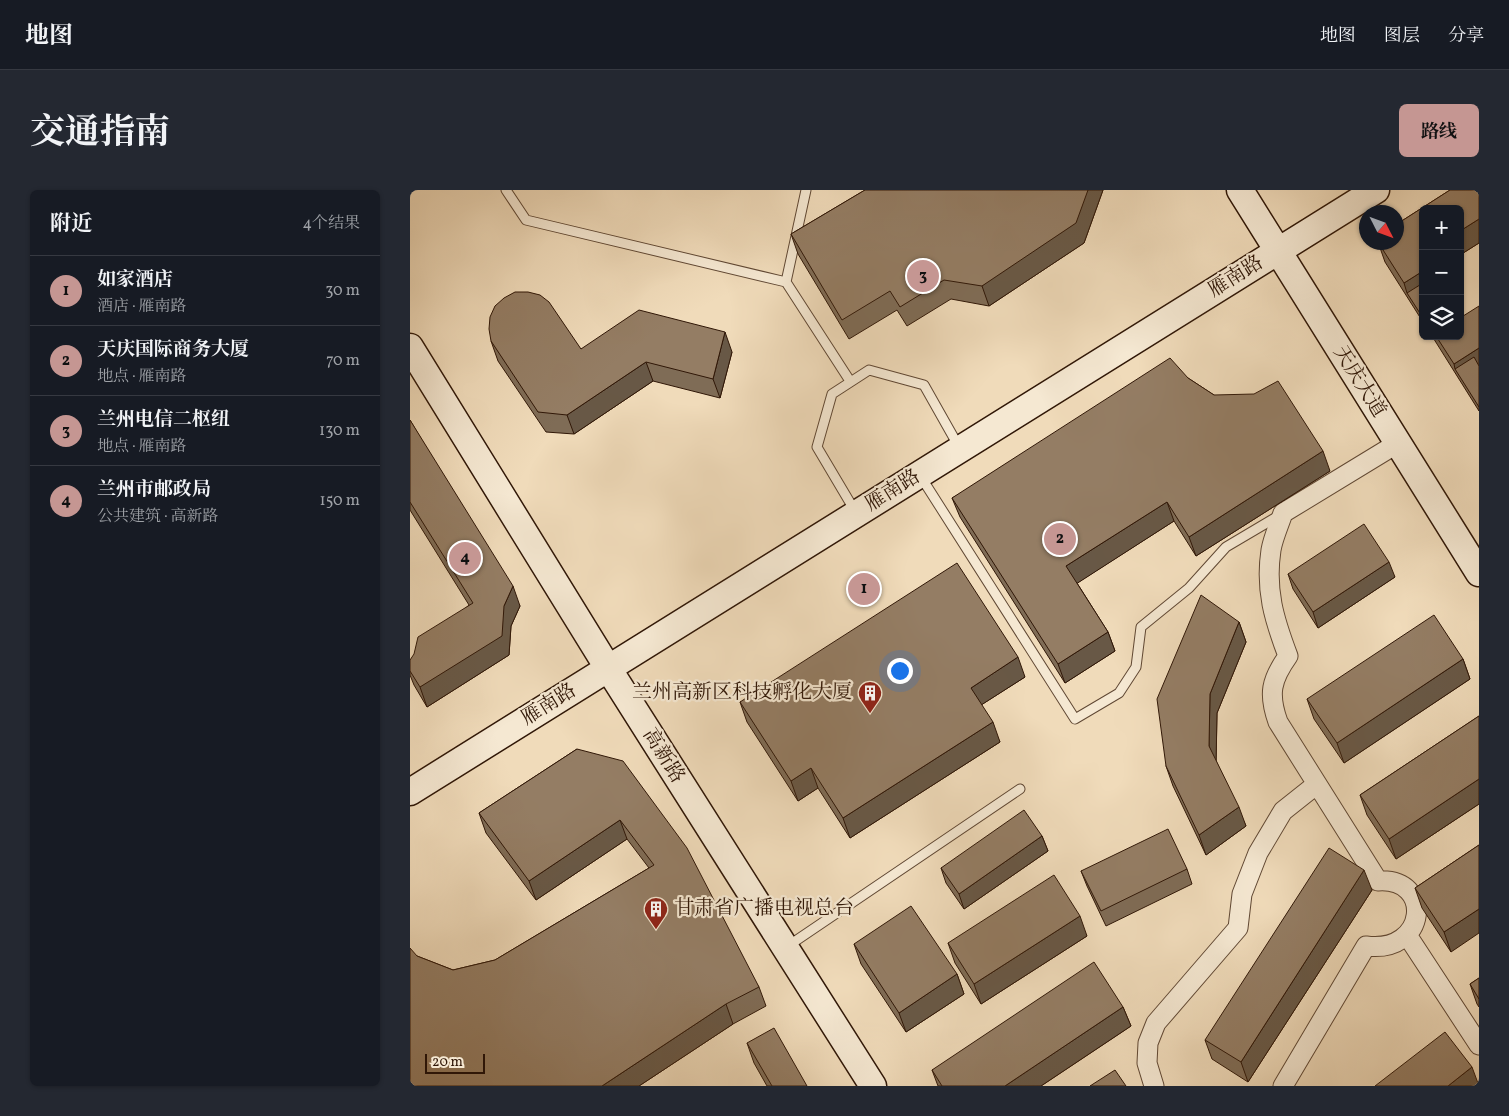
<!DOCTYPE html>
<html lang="zh">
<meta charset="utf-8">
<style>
body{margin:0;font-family:Vollkorn,"Noto Serif SC",serif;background:#242831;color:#f1f3f6}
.controls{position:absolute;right:15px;top:15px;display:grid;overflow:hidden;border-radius:8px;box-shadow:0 1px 4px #0004}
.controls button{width:45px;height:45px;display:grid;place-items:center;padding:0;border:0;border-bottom:1px solid #363941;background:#171b24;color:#f1f3f6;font:25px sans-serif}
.compass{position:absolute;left:949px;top:15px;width:45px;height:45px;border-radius:50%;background:#171b24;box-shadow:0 1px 4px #0004;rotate:132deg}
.scale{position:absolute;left:15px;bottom:12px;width:60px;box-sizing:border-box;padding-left:5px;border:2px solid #301707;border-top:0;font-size:14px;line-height:18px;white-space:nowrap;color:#301707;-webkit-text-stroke:4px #f5e8d2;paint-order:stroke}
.you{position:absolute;left:489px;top:480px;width:18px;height:18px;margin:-12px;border:4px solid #fff;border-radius:50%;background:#1a73e8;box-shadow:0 0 0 8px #1a73e833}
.badge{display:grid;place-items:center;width:32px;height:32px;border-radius:50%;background:#c59692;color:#111;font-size:16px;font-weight:700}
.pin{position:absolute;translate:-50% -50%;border:2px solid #fff;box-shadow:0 1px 5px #0006}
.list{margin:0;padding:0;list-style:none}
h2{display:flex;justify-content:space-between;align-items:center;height:65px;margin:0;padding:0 20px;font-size:21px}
h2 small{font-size:16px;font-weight:400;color:#9ea1a6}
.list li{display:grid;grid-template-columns:32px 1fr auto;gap:15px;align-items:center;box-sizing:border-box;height:70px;padding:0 20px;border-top:1px solid #363941}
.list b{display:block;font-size:19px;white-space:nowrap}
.list p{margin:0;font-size:16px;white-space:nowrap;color:#9ea1a6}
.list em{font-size:16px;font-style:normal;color:#9ea1a6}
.icon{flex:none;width:28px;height:28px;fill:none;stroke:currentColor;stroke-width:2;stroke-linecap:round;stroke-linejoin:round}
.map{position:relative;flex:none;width:1069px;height:896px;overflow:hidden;border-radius:8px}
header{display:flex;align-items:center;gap:30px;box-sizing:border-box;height:70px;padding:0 25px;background:#171b24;border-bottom:1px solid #363941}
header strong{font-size:24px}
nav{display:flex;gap:28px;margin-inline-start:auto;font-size:18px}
.intro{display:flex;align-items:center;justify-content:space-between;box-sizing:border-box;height:120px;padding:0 30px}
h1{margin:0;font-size:35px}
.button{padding:12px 22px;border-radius:8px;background:#c59692;color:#111;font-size:18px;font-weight:700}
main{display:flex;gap:30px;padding:0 30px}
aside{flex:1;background:#171b24;border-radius:8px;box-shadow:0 1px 4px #0004}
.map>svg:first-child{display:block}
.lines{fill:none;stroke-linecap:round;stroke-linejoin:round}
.lane-casing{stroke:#604834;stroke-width:11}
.street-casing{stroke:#604834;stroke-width:21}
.secondary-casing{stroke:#301707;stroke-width:29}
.lane{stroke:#f5e8d2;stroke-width:9}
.street{stroke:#f5e8d2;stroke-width:19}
.secondary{stroke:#f5e8d2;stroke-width:26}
.wall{fill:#7f6c56;stroke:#301707}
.shaded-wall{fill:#685846;stroke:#301707}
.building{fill:#947d64;stroke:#301707}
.labels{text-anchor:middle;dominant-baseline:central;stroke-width:4.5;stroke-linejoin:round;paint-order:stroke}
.street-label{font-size:20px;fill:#301707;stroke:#f5e8d2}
.poi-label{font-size:20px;fill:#301707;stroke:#f5e8d2;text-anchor:end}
</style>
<header>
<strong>地图</strong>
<nav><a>地图</a><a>图层</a><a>分享</a></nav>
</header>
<div class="intro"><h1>交通指南</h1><a class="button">路线</a></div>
<main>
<aside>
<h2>附近<small>4个结果</small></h2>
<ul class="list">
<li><span class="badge">1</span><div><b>如家酒店</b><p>酒店 · 雁南路</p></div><em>30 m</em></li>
<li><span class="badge">2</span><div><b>天庆国际商务大厦</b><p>地点 · 雁南路</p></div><em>70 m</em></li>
<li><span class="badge">3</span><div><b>兰州电信二枢纽</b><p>地点 · 雁南路</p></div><em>130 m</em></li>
<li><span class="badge">4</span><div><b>兰州市邮政局</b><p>公共建筑 · 高新路</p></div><em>150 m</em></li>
</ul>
</aside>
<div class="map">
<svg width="1069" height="896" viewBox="0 0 1069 896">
<rect width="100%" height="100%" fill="#f0dbba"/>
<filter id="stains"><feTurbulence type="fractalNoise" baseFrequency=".004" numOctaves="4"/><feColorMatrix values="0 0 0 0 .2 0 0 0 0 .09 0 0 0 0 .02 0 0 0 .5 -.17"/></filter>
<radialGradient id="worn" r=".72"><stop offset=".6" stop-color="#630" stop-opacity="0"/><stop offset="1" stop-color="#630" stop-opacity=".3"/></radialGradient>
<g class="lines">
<g class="lane-casing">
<path id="lane" d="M96,0L116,30L376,92L396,0
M376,92L440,191
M511,287L665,529L709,503L726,477L731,437L779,398L816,357L870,325
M445,321L407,257L422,204L459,180L514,195L549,257
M378,756L610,599"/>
</g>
<g class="street-casing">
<path id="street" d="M997,745L1069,855
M744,896L737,873L738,853L746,833L828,738L832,704L848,663L873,621L907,594
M873,896L956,756C1018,764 1024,687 968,691L868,532C858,504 861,490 878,466C864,429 855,400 861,360C863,348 869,335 873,323L988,253"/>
</g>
<g class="secondary-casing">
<path id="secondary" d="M830,0L1069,383
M0,157L198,478L463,896
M0,602L966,0"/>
</g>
<use href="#lane" class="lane"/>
<use href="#street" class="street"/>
<use href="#secondary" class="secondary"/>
</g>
<path class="wall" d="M455,0H693L674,53L579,116L541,109L497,136L487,120L439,149L388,64L381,44Z
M1040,0H1069V53L1050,65V19H1013V132L975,72L968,52H986V41L989,39L987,34Z
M1069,116V221L1022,146H1050Z
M81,151L171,159L322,162L310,208L243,191L164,244L136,242L88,171Z
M778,188L920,281L786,366L764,331L667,393L698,442L705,461L655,493L550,327L542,308Z
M0,230L110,416L101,436L99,465L17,517L4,495L0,485V470L59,415L0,320Z
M878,384L985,387L908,438L883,399Z
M829,432L836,452L807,523L806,571L836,636L796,665L763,596L756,576Z
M1053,469L1060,489L934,573L904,529L897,509Z
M615,487L571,515L590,552L440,648L408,598L388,611L337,532L330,512Z
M1069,526V614L986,669L957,625L950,605Z
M167,559L349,797L356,816L323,834L229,896H0L7,766L43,780L85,770L239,678L217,649L126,710L76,643L69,623Z
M632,646L638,661L554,719L536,693L531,678Z
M1069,655L1041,762L1012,718L1005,698Z
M777,679L782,694L696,736L677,696L671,681Z
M962,700L838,892L802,869L795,850Z
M677,746L571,814L545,773L538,753Z
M444,754L547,784L554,804L496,842L451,774Z
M1069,788V817L1067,814L1060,794Z
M713,817L721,836L631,896H528L522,880Z
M337,853L397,896H357L344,873Z"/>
<path class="shaded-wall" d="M678,0H693L674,53L579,116L572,96Z
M1069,29V53L1050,65V41Z
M1013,81V105L997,103L994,93Z
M315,142L322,162L310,208L303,189Z
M1069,158V177L1045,179L1044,174Z
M236,172L243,191L164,244L157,225Z
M913,261L920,281L786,366L779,347Z
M757,312L764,331L663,396L656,376Z
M979,372L985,387L908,438L903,422Z
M103,396L110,416L101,436L99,465L17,517L10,497L94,416Z
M829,432L836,452L807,523L806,576L799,556L800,504Z
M698,442L705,461L655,493L648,474Z
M608,467L615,487L568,517L561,498Z
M1053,469L1060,489L934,573L927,553Z
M583,532L590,552L440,648L433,628Z
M401,578L408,598L388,611L381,591Z
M1069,589V614L986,669L979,649Z
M829,617L836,636L796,665L789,645Z
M210,630L217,649L126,710L119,691Z
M632,646L638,661L554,719L549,704Z
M954,680L962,700L838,892L831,872Z
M1069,719V743L1041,762L1034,742Z
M670,726L677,746L571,814L564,794Z
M547,784L554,804L496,842L489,823Z
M316,814L323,834L229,896H192Z
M713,817L721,836L631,896H595Z
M1062,877L1069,896H1038Z"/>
<path class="building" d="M455,0H678L666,33L572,96L534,90L490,117L480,101L432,130L381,44Z
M1040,0H1069V29L1050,41V19H1013V81L994,93L968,52H986V41L990,39L987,34Z
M1013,93V128L997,103Z
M105,102H118L130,105L139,112L171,159L229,120L315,142L303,189L236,172L157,225L128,222L81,151L79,139L80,127L85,116L94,108Z
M1069,116V158L1044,174L1026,146H1050V128Z
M1064,167L1069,176V217L1045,179Z
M760,168L778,188L804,205L844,204L868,191L913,261L779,347L757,312L656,376L698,442L648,474L542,308Z
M0,230L103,396L94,416L92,446L10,497L0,481V470L4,464L8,447L63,413L0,312Z
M954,334L979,372L903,422L878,384Z
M547,373L608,467L561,498L583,532L433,628L401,578L381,591L330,512Z
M791,405L829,432L800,504L799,556L829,617L789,645L756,576L747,509Z
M1024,425L1053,469L927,553L897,509Z
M1069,526V589L979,649L950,605Z
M167,559L213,571L277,658L349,797L316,814L192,896H0V758L7,766L43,780L85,770L244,675L210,630L119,691L69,623Z
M614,620L632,646L549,704L531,678Z
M758,639L777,679L691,721L671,681Z
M1069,655V719L1034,742L1005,698Z
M919,658L954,680L831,872L795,850Z
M644,685L670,726L564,794L538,753Z
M501,716L547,784L489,823L444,754Z
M684,772L713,817L595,896H532L522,880Z
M1069,788V809L1060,794Z
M364,838L397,896H362L337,853Z
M1035,842L1062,877L1038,896H965Z
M705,880L716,896H680Z"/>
<defs>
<g id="building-pin" transform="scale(1.25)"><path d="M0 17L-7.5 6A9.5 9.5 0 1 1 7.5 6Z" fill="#8f2418" stroke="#f5e8d2"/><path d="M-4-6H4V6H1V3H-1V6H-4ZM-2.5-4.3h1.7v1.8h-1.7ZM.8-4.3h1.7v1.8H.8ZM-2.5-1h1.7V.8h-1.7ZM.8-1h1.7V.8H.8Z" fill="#fff"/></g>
</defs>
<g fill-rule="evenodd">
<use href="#building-pin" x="460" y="503"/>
<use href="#building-pin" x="246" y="719"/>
</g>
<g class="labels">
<g class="street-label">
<text transform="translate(826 87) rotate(-32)">雁南路</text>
<text transform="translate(949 192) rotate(58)">天庆大道</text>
<text transform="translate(483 301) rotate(-32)">雁南路</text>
<text transform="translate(139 515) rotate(-32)">雁南路</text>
<text transform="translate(253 566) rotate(58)">高新路</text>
</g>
<g class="poi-label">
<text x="442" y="503">兰州高新区科技孵化大厦</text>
<text x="264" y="719" text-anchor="start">甘肃省广播电视总台</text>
</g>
</g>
<rect width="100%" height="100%" filter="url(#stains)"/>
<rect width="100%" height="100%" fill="url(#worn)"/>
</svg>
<div class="controls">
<button>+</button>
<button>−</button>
<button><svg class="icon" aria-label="layers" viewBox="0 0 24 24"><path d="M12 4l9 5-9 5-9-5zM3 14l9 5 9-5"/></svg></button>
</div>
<svg class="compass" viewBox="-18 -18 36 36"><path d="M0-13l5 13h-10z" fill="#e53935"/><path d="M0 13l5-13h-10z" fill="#9ea1a6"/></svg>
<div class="scale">20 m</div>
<div class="you"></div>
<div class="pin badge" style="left:454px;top:399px">1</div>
<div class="pin badge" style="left:650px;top:349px">2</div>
<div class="pin badge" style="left:513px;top:86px">3</div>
<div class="pin badge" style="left:55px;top:368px">4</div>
</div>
</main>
